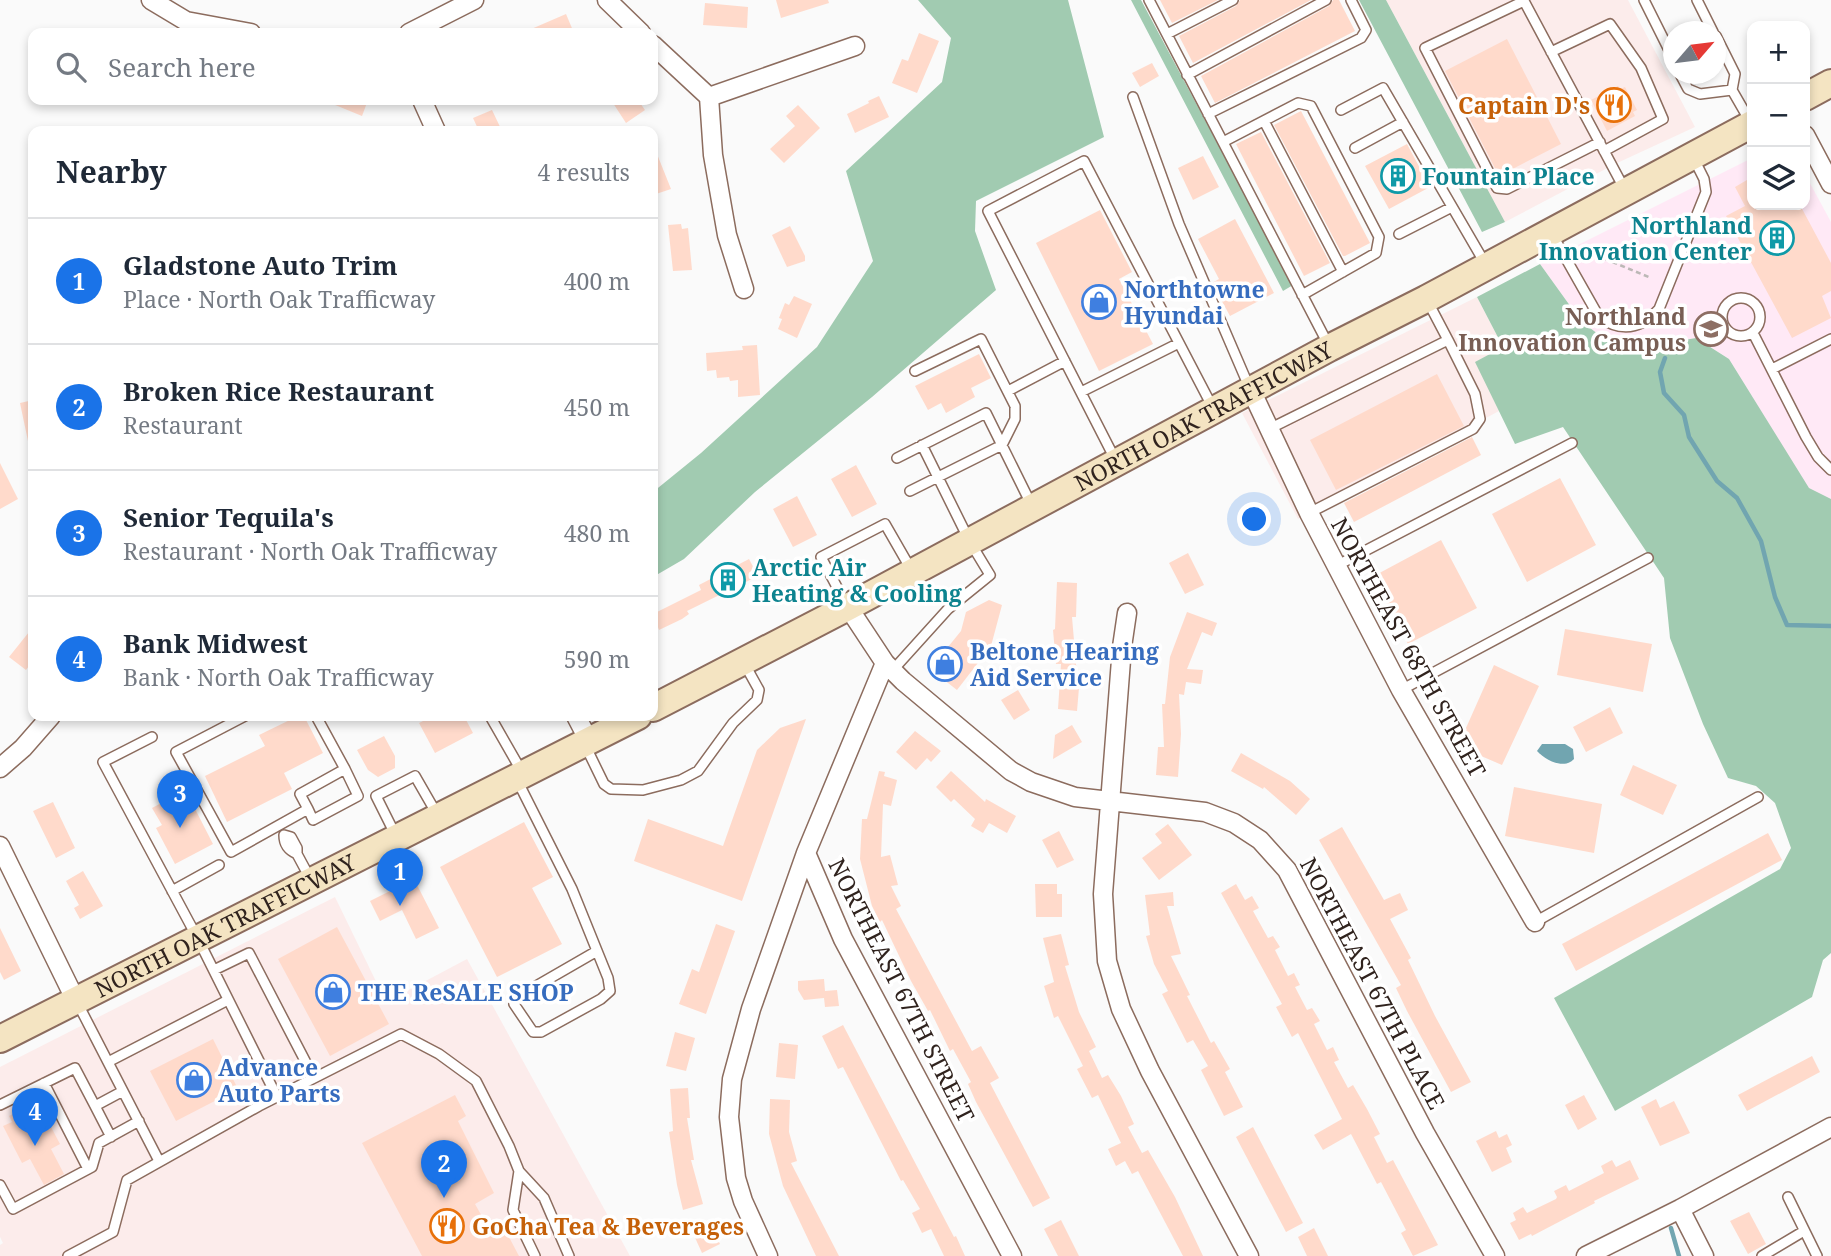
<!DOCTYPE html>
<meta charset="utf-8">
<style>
body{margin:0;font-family:"Noto Serif",serif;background:#f2f2f3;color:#1f2937}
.controls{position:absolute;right:21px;top:21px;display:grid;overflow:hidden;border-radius:14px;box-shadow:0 4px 10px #0003}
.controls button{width:63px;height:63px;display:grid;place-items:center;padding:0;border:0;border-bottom:2px solid #e0e1e3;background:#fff;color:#1f2937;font:35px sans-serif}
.compass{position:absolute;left:1663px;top:21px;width:63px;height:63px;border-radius:50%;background:#fff;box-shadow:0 4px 10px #0003;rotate:62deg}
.you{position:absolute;left:1255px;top:520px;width:24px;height:24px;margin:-18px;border:5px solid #fff;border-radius:50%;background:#1a73e8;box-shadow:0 0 0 10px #1a73e833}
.badge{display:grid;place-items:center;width:46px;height:46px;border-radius:50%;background:#1a73e8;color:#fff;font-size:23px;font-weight:700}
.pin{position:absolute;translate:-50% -58px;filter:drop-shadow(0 2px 4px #0008)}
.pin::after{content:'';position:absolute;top:37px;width:24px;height:21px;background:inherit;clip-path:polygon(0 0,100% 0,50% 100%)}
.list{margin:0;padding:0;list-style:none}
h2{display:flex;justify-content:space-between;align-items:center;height:91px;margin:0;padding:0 28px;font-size:30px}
h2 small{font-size:23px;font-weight:400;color:#747a83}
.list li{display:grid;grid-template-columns:46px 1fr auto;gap:21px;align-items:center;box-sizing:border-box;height:126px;padding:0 28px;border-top:2px solid #e0e1e3}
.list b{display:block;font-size:26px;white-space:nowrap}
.list p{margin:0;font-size:23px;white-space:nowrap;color:#747a83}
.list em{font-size:23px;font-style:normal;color:#747a83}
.icon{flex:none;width:38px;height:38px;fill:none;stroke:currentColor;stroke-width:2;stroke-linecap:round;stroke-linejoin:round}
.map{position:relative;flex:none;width:1831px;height:1256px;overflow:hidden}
.search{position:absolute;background:#fff;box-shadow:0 4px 10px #0003;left:28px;top:28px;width:630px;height:77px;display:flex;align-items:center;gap:18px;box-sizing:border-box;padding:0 24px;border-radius:14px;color:#747a83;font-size:26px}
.panel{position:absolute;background:#fff;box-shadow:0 4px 10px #0003;left:28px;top:126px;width:630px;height:595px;border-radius:14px}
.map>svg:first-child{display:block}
.commercial{fill:#fceceb}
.education{fill:#ffe9f6}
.forest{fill:#a1cbb1}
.water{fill:#71a5b0}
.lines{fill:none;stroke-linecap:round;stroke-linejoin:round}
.stream{stroke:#71a5b0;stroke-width:4.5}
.building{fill:#ffdacb}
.lane-casing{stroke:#8c6c5e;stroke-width:12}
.street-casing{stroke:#8c6c5e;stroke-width:21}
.secondary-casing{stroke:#8c6c5e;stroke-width:30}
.path{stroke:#bcb8b6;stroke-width:2.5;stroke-dasharray:5 3.5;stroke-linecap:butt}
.lane{stroke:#fff;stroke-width:9}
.street{stroke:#fff;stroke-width:18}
.secondary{stroke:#f4e4c2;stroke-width:26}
.labels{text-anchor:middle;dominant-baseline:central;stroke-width:7;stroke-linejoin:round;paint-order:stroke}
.food-label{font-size:23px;font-weight:bold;fill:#c56008;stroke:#fff;text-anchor:end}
.culture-label{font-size:23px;font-weight:bold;fill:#0d838f;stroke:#fff;text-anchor:start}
.shop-label{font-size:23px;font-weight:bold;fill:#366cbe;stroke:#fff;text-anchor:start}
.education-label{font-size:23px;font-weight:bold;fill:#785e54;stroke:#fff;text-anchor:end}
.street-label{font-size:23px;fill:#30231e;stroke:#fff}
</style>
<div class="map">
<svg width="1831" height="1256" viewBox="0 0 1831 1256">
<rect width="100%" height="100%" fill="#fafafa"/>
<path class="commercial" d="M1386,0H1628L1695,127L1615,164L1505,222Z
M1477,297L1503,347L1476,362L1499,411L1298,519L1242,413Z
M335,897L386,1002L467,959L630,1256H0V1245L3,1243L0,1237V1067Z"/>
<path class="education" d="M1752,158V205H1805V174L1831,222V499L1809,489L1729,359L1696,338L1620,352L1581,321L1540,264Z"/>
<path class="forest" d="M918,0H1068L1104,137L976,201L975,231L996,290L872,397L755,492L684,559L653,577V492L701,453L817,347L873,261L846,171L942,82L951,38Z
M1131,0H1141L1293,285L1283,291Z
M1359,0H1386L1505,222L1482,232Z
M1540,264L1581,321L1620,351L1696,338L1729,359L1809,488L1831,499V953L1823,960L1812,997L1615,1111L1554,998L1780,869L1791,848L1775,803L1756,786L1728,778L1703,724L1670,638L1664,578L1563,427L1515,444L1475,362L1503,347L1477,297Z"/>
<path class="water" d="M1542,744H1565L1573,749L1574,759C1564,770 1545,760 1537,751Z"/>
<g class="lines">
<path class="stream" d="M1665,358L1660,372L1664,393L1684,415L1689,437L1717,481L1737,498L1761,541L1775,597L1787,625L1831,626
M1671,1228L1679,1256"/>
</g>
<path class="building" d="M776,0H828L829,3L781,18Z
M1160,0H1218L1172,23Z
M1240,0H1311L1193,63L1179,36L1236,6Z
M1333,0H1339L1355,31L1215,103L1201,76L1329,6Z
M705,3L748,7L747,28L703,25Z
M566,14L574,33H522Z
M919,33L939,41L917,93L892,83L902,59L908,61Z
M1507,39L1561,144L1499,176L1445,71Z
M1152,63L1159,76L1140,87L1132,73Z
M1618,86L1620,89L1625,87L1637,110L1633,112L1635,116L1607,131L1591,100Z
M879,96L889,117L855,133L847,114L869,103L868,101Z
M323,100H368L362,116Z
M611,100H638L645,110L626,123Z
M798,105L820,128L784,163L770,149L795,126L786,116Z
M492,110L502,131H479L473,118Z
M1301,111L1370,243L1345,256H1343L1274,125Z
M1261,132L1330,263L1304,276L1236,144Z
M653,144L671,189L653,195Z
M1407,144L1430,187L1389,209L1365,166Z
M1203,156L1219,187L1193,200L1178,168Z
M1752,177V205H1800L1831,263V291L1822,296L1831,318L1792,338L1726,216L1745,206L1735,187Z
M1100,210L1132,272L1119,279L1153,344L1099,371L1036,243Z
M1235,219L1274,293L1230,316L1212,283L1219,279L1198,239Z
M681,224L682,229L688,228L692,270L673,271L668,225Z
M790,226L805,256V261L787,267L772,235Z
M794,296L812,304L797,338L778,329L782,319L779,318L785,303L789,305Z
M757,345L760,395L738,397V380L730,381L729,377L717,378L716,370L707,371L706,353L743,350L742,346Z
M979,354L991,378L971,388L975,397L946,413L941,403L928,410L915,386Z
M1437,374L1464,426L1336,490L1310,440Z
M33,400V440L28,441L20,403Z
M1472,437L1481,455L1354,522L1344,503Z
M0,463L18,499L0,509Z
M856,465L877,504L852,517L831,479Z
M1560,478L1596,545L1527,582L1492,514Z
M797,496L817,535L793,547L773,509Z
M1441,540L1477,608L1408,644L1372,577Z
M1188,553L1204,585L1185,594L1169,563Z
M749,559L758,576L687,611L689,614L682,619L659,630L653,614L701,590L699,585Z
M1057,582L1077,583L1076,617H1072L1077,676H1080L1077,711L1058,709L1061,664H1056L1053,630L1055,629Z
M989,600L1002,605L991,646L957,690L930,669L961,631L966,612Z
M1187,612L1217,623L1212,636L1202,632L1187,669L1203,670L1201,684L1186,682L1184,695L1179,694L1181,734L1178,777L1156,775L1158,747H1164L1162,704H1165L1170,657Z
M33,627V661L26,670L9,657Z
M1565,629L1652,644L1643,692L1557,675Z
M1494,665L1539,686L1502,765L1458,746Z
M1018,690L1030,710L1014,720L1001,700Z
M1610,707L1623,733L1586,752L1573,727Z
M298,716H304L323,753L284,773L292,789L227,822L205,776L265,746L259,735Z
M433,716H464L473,733L435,753L419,723Z
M806,719L742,901L634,861L648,819L723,846L757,750L780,728Z
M1072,725L1082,742L1053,759L1055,735Z
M915,731L941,751L931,762L927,758L916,770L896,752Z
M384,736L395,756V768L378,777L368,770L357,750Z
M1241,753L1290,781L1310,799L1296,815L1264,787L1263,789L1231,771Z
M1633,765L1677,785L1663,815L1620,795Z
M879,771L885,772L884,776L897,780L891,806L883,804L881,857L890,855L898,885L891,886L901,906L896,909L972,1051L981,1046L999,1078L990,1083L1050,1198L1033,1207L976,1102L968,1084L971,1082L953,1049L950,1051L930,1010L928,1011L911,981L882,920L880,922L872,906L860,859L862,819H867Z
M951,771L985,802L986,799L1016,816L1007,833L989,823L983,833L971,826L975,819L954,799L951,802L936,787Z
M1514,787L1602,804L1594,853L1505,836Z
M167,800L174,812L192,803L213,844L175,864L156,828L162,825L152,808Z
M53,802L75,848L56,858L33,811Z
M524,822L553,877L532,888L562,944L497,977L440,867Z
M1168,824L1192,855L1159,880L1142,858L1162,843L1155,834Z
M1342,827L1384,900L1400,893L1408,910L1390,919L1411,958L1408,960L1435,1016L1471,1082L1451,1092L1407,1011L1396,988L1401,985L1319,840Z
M1059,831L1074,860L1057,868L1042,840Z
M1768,833L1782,860L1576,971L1562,944Z
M83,871L103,906L80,919L74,908L79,905L66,881Z
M414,879L439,928L416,939L402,910L380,921L370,901Z
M1035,884H1057V894H1062V917H1036Z
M1236,884L1245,900L1252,896L1259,908L1253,911L1268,938L1273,936L1280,947L1275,950L1288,976L1294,973L1300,985L1295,987L1307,1010L1312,1008L1320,1021L1314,1024L1327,1050L1333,1047L1339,1060L1334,1062L1348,1088L1353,1085L1367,1109L1380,1134L1374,1137L1387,1163L1393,1160L1438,1245L1413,1256L1401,1233L1406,1230L1381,1182L1377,1184L1351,1134L1323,1150L1314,1135L1342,1119L1298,1033L1292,1037L1276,1007L1282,1004L1221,893Z
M1173,892L1174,906H1167L1181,954L1171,956L1190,995L1187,996L1211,1043L1214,1041L1230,1069L1225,1072L1243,1107L1224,1116L1201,1070L1208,1066L1193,1040L1187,1043L1162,994L1168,991L1154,964L1146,936L1150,935L1145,895Z
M716,924L735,931L706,1014L679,1004L692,969L699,972Z
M337,927L389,1024L330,1056L278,959Z
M0,928L21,971L4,980L0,972Z
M1061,934L1069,965L1065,966L1079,1012L1096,1047L1089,1051L1102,1078L1108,1075L1121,1096L1134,1124L1128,1127L1142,1153L1148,1150L1175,1197L1203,1256H1183L1138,1171L1132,1174L1125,1161L1116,1166L1108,1149L1121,1143L1098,1095L1092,1098L1077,1069L1083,1066L1058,1016L1054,1018L1044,986L1054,982L1043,938Z
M824,979L825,991L837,990L839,1006L825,1007L824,998L804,1000L798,990V981Z
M843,1025L954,1237L956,1236L965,1256H944L931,1229L922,1233L912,1213L920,1209L903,1180L901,1181L843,1067L838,1069L822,1036Z
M675,1032L695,1038L686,1071L666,1066Z
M213,1039L238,1089L176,1121L150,1071Z
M779,1043L798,1045L795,1079L776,1077Z
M1812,1056L1820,1072L1747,1111L1738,1095Z
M688,1088L690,1118H687L694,1160H691L703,1204L683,1210L677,1185L669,1132L673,1131L670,1089Z
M455,1095L466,1116L458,1121L494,1193L475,1204L488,1227L500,1220L519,1256H422L362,1143Z
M1584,1095L1597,1119L1578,1130L1565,1105Z
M770,1099L790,1100L789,1132L797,1161L791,1163L839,1256H816L783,1186L769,1134Z
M1656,1099L1660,1108L1674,1101L1690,1133L1660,1146L1641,1107Z
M29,1106L32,1110L40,1106L60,1144L51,1149L64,1174L44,1185L30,1159L22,1163L3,1126L12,1122L9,1116Z
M1253,1127L1303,1223L1286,1232L1236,1137Z
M1496,1131L1499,1138L1507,1134L1512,1145L1506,1148L1512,1162L1492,1172L1476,1141Z
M1612,1160L1616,1167L1630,1160L1639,1179L1594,1201L1595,1203L1532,1236L1531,1234L1519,1240L1510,1223L1516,1220L1513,1213L1523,1207L1527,1213L1556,1199L1557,1197L1554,1191L1566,1185L1569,1191L1604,1173L1601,1166Z
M1749,1212L1766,1244L1748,1254L1730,1221Z
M1061,1220L1079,1256H1058L1044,1229Z
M709,1223L720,1244L702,1253L692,1231Z
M1314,1228L1328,1256H1307L1298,1237Z"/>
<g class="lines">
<g class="lane-casing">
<path id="lane" d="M1149,0L1329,346
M1644,0L1674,60
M1697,0L1713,32
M1167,34L1233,0
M1716,36L1735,74L1732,90L1751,123
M1551,52L1610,24L1641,68L1663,119L1604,151
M1680,74L1688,89L1700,94L1732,90
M1187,75L1326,0
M1133,97L1179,224L1250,389
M1341,110L1383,88L1486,265
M1208,114L1361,38L1366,30L1351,0
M1264,121L1343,272
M1223,142L1298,103L1311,106L1379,237L1376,253L1302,295
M1600,142L1507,189L1497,188L1425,48L1524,1L1625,190
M1355,148L1403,122
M1399,234L1452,207
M1552,234L1599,317C1622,333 1641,329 1659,309L1706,192L1704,179L1693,157
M1722 317a19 19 0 1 1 38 0a19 19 0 1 1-38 0Z
M1753,333L1806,437L1818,457L1831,470
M1772,369L1831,339
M1008,391L1065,361
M1081,392L1179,343
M1269,429L1448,340L1428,302
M897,458L986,413L1032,506
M1116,461L988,211L1084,161L1213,408
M910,491L1002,445L1015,419V406L981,339L915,371
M1309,513L1473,429L1480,419L1475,394L1448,340
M1336,566L1572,443
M847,606L821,557L885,524L912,571
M892,671L948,609L990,575L970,542L922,445
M1401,690L1648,558
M245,716L176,752L231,852L308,809L300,794L345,769L316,716
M490,716L522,772
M152,737L103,762L198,939L277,1097
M585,745L604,784L611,789L643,790L681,780L698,771L733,723L757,700L759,690L744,663
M517,780L572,889L608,978L610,991L601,999L541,1032H533L514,1004L519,996L597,951
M308,809L313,820L358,796L345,769
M395,834L376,796L415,776L438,816
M297,854C288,850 284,845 284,835L291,837L297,848V854L311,880
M172,891L219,865
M1535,922L1758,797
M214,970L249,953L314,1078
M78,1004L159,1161
M108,1062L228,1000
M44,1083L88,1169
M0,1105L75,1068L95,1106L123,1091
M95,1106L111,1137
M519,1171L513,1210L535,1256
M0,1185L13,1209L92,1167L99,1143L139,1121
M1788,1197L1817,1256
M68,1256L113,1232L127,1180L259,1106L401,1034L439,1054L476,1081L509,1146L519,1171L544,1198L569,1256
M1762,1256L1804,1231"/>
</g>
<g class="street-casing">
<path id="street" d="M151,0L186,21L251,33
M607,0L641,33
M409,33L474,0
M653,45L709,97L713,155L727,235L744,289
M709,97L855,46
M422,100L436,131
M1805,135L1831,184
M1251,390L1309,513L1401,690L1535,922
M848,607L885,663L903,681L1011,771L1031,782L1075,797L1205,812L1234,823L1260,840L1287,870L1425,1133L1495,1256
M1127,613L1122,647L1103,894L1107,961L1121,1009L1150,1071L1249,1256
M576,716L589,741
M0,768L23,748L51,716
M0,846L76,1001
M806,853L843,939L1012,1256
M1680,1209L1704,1256
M768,1256L743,1201L736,1178L729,1117L732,1079L751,1009L806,853L885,663
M1586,1256L1680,1209L1831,1127"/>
</g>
<g class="secondary-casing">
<g id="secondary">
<path d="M1805,97L1831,83"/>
<path id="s1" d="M653,708L848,607L1329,348L1426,299L1752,124"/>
<path id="s2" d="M0,1039L638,716"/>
</g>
</g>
<path class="path" d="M1581,249L1651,278"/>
<use href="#lane" class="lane"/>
<use href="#street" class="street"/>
<use href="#secondary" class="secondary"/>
</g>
<defs>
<g id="restaurant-ring" transform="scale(1.75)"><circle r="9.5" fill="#fff" stroke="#e8710a" stroke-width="1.5"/><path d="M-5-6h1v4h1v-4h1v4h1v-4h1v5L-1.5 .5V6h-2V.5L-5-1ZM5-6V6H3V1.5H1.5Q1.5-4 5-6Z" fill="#e8710a"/></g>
<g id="building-ring" transform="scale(1.75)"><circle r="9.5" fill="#fff" stroke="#0f9aa8" stroke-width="1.5"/><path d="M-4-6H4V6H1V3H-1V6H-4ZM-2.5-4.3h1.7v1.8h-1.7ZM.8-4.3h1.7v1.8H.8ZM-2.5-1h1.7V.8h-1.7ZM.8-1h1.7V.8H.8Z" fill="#0f9aa8"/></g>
<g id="shop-ring" transform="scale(1.75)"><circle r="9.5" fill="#fff" stroke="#3f7fe0" stroke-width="1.5"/><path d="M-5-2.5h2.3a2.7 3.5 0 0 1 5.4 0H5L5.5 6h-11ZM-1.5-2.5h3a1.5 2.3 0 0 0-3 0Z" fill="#3f7fe0"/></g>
<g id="school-ring" transform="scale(1.75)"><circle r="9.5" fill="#fff" stroke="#8d6e63" stroke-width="1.5"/><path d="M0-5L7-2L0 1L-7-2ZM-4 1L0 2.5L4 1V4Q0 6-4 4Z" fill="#8d6e63"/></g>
</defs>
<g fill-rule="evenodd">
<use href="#restaurant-ring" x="1614" y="105"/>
<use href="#building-ring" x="1398" y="176"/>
<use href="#building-ring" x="1777" y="238"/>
<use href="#shop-ring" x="1099" y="302"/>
<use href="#school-ring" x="1711" y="329"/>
<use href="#building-ring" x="728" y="580"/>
<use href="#shop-ring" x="945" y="664"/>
<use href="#shop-ring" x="333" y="992"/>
<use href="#shop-ring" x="194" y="1080"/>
<use href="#restaurant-ring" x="447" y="1226"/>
</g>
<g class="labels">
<g class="food-label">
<text x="1590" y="105">Captain D's</text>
<text x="472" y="1226" text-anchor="start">GoCha Tea &amp; Beverages</text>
</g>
<g class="culture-label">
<text x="1422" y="176">Fountain Place</text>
<text x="1752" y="225" text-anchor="end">Northland<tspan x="1752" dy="26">Innovation Center</tspan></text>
<text x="752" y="567">Arctic Air<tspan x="752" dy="26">Heating &amp; Cooling</tspan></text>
</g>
<g class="shop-label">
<text x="1124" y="289">Northtowne<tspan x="1124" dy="26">Hyundai</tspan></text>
<text x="970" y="651">Beltone Hearing<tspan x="970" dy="26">Aid Service</tspan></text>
<text x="358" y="992">THE ReSALE SHOP</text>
<text x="218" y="1067">Advance<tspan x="218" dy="26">Auto Parts</tspan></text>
</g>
<g class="education-label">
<text x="1686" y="316">Northland<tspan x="1686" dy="26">Innovation Campus</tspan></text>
</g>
<g class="street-label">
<text stroke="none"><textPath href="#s1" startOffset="623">NORTH OAK TRAFFICWAY</textPath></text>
<text transform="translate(1409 647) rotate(61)">NORTHEAST 68TH STREET</text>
<text stroke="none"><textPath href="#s2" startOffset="252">NORTH OAK TRAFFICWAY</textPath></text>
<text transform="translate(1373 983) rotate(62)">NORTHEAST 67TH PLACE</text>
<text transform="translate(902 990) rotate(63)">NORTHEAST 67TH STREET</text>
</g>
</g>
</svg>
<div class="controls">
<button>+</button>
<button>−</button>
<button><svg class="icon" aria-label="layers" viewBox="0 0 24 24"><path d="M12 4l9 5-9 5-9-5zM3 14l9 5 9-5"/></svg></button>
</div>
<svg class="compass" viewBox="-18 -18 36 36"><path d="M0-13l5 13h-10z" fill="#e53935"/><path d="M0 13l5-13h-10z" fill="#747a83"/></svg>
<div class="you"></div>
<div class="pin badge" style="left:400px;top:906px">1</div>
<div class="pin badge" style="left:444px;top:1198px">2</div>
<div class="pin badge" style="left:180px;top:828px">3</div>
<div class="pin badge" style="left:35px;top:1146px">4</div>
<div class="search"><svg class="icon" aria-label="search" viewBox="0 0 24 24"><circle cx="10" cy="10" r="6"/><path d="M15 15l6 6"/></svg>Search here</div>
<section class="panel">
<h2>Nearby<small>4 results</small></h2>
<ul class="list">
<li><span class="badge">1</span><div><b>Gladstone Auto Trim</b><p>Place · North Oak Trafficway</p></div><em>400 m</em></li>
<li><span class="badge">2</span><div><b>Broken Rice Restaurant</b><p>Restaurant</p></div><em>450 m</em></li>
<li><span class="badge">3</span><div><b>Senior Tequila's</b><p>Restaurant · North Oak Trafficway</p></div><em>480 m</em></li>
<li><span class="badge">4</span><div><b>Bank Midwest</b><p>Bank · North Oak Trafficway</p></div><em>590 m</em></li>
</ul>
</section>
</div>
